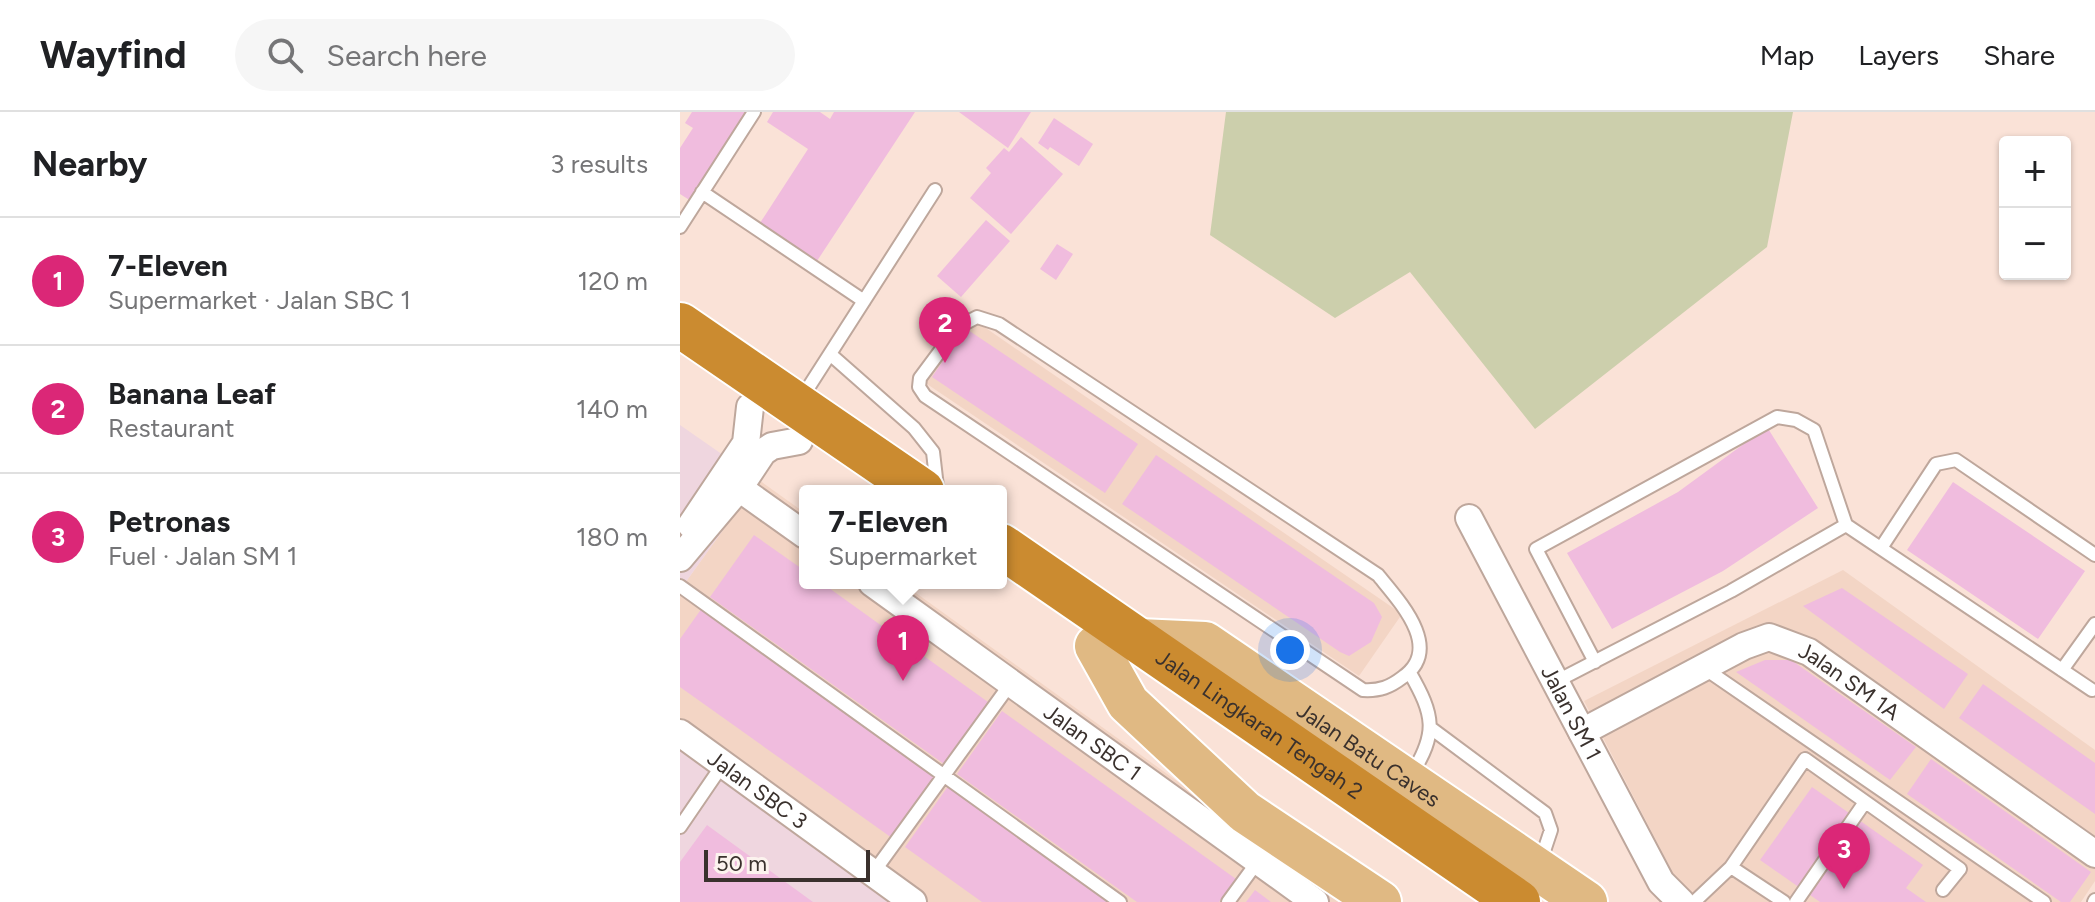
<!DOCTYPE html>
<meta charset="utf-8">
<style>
body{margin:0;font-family:Figtree,sans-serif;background:#f6f6f6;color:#202124}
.controls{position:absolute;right:24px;top:24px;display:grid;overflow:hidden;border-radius:8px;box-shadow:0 2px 6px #0004}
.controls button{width:72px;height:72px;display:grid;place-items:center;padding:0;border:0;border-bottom:2px solid #e0e0e0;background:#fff;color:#202124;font:40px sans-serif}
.scale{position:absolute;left:24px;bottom:20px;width:166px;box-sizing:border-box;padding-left:8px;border:4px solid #3a312d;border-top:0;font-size:22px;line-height:28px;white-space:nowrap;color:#3a312d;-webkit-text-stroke:6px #fcf3ee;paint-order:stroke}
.you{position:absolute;left:610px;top:538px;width:28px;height:28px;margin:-20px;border:6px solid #fff;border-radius:50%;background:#1a73e8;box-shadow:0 0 0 12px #1a73e833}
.badge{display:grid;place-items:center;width:52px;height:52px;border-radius:50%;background:#db2777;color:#fff;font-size:26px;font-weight:700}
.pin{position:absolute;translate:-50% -66px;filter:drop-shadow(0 2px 4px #0008)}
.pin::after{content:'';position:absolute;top:42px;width:28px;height:24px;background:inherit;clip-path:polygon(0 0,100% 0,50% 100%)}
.popup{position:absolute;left:119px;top:373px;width:208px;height:104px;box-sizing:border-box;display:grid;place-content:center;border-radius:8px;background:#fff;filter:drop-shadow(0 2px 6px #0005);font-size:26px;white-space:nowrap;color:#757577}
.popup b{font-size:30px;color:#202124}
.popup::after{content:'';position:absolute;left:50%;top:100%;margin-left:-16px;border:16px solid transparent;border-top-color:#fff}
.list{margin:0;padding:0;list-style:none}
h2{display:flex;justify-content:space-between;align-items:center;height:104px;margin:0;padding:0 32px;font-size:34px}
h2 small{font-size:26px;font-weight:400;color:#757577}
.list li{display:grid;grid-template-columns:52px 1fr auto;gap:24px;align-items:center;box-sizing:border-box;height:128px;padding:0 32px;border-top:2px solid #e0e0e0}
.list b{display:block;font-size:30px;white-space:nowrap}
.list p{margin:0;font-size:26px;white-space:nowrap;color:#757577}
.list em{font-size:26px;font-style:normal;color:#757577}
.icon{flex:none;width:44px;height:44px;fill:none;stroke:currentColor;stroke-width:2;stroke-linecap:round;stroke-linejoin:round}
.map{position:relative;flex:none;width:1415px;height:790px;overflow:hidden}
header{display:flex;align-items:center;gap:48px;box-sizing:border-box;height:112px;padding:0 40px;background:#fff;border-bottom:2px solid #e0e0e0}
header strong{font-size:38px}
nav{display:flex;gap:44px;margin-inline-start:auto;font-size:28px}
.search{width:560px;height:72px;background:#f6f6f6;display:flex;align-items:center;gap:20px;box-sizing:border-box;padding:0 28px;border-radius:44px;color:#757577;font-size:30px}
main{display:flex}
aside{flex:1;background:#fff}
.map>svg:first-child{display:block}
.built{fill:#f3d5c5}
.industrial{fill:#efd6df}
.green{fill:#cccfac}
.building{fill:#f0bcde}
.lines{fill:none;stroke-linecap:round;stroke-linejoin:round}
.lane-casing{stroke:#bea79c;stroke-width:16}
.street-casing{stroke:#bea79c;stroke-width:30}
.primary-casing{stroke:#fff;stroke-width:46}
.highway-casing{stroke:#fff;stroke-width:48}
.lane{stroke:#fff;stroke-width:12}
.street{stroke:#fff;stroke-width:26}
.primary{stroke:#e0b983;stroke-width:42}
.highway{stroke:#cb8b30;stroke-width:44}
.labels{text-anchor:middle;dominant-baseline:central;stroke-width:6;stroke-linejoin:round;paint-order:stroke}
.street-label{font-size:22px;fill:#3a312d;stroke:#fcf3ee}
</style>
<header>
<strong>Wayfind</strong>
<div class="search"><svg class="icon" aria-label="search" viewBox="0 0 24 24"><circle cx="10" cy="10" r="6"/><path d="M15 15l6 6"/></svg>Search here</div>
<nav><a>Map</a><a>Layers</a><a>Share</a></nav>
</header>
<main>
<aside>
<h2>Nearby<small>3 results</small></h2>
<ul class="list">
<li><span class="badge">1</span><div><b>7-Eleven</b><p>Supermarket · Jalan SBC 1</p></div><em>120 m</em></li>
<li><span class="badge">2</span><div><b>Banana Leaf</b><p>Restaurant</p></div><em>140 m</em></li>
<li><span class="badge">3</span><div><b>Petronas</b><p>Fuel · Jalan SM 1</p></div><em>180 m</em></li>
</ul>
</aside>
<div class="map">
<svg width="1415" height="790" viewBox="0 0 1415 790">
<rect width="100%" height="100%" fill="#fae2d7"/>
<path class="built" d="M297,210L722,502L679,564L244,270L280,219Z
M79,368L125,401V471H222L665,790H213L0,637V478Z
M1163,458L1415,638V769L1401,790H1020L994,763L904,589Z"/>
<path class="industrial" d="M0,313L79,368L0,478Z
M0,637L213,790H0Z"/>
<path class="green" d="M546,0H1113L1087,135L855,317L730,160L655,206L530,123Z"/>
<path class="building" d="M12,0H67L11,89L0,82V36L13,16L5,11Z
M93,0H140L150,7L154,0H235L137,149L80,111L128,37L87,10Z
M279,0H351L328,36Z
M374,6L413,32L399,54L370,35L368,38L358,31Z
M341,25L383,62L331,122L290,86L311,61L306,56L324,36L329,40Z
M306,108L330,129L281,185L257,164Z
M377,132L393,142L376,168L360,157Z
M285,216L458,332L425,381L252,265Z
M1087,315L1138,396L1043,459L932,517L887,441L998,380Z
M476,343L694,491L702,505L691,530L669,544L660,540L442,392Z
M1273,370L1405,459L1358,527L1227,438Z
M74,423L125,459V471H142L308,590L264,652L30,485Z
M1162,476L1288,562L1264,597L1123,494Z
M22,496L256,664L212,726L0,575V527Z
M1085,548H1111L1236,635L1210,668L1056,560Z
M1303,572L1415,651V702L1279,606Z
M322,599L556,767L539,790H457L277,662Z
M1251,647L1411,760L1390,790H1381L1227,682Z
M269,673L433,790H302L225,735Z
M1132,675L1243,753L1226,776L1246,790H1140L1080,748Z
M27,713L133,790H0V750Z
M575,778L591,790H566Z"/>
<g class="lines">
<g class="lane-casing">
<path id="lane" d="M22,80L184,189
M0,115L74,0
M297,205L319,212L698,463C719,489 764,536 723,565C710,575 700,579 683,578L245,284L239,275L240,266L278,215Z
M150,242L234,316L253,340L257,375
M121,287L255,78
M1201,436L1256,352L1276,348L1415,443
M0,474L440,790
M915,550L856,437L1097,305L1116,308L1134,318L1166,413L1412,578
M1024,556L1364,790
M1382,558L1415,512
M730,561C754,603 758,621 731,663
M875,570L1051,479L1166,413
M752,617L865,701L871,718L860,751
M0,715L43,652
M1051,755L1125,647L1280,757L1263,778
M193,761L331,571
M548,790L578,749
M1014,790L1051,755L1104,790
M1116,790L1185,690
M1414,790L1415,788"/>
</g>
<g class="street-casing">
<g id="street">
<path d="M59,376L125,423"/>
<path id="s1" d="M789,406L981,770L1001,790"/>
<path d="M11,413L66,331L70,295"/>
<path d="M0,446L59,376L83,340L92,334L119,329"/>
<path id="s2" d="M192,471L635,790"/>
<path id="s3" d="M902,620L1064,534L1089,525L1129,540L1415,742"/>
<path id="s4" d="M0,621L233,790"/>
</g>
</g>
<g class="primary-casing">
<g id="primary">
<path id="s5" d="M459,528L525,531L906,790"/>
<path d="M416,534L448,591L565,700L700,790"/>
</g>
</g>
<g class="highway-casing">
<g id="highway">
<path d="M0,213L242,379"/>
<path id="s6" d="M321,434L838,790"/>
</g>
</g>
<use href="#lane" class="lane"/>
<use href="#street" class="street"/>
<use href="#primary" class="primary"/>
<use href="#highway" class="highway"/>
</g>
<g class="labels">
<g class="street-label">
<text stroke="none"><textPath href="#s3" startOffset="302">Jalan SM 1A</textPath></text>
<text stroke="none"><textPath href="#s1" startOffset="220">Jalan SM 1</textPath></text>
<text stroke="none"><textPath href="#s6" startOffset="314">Jalan Lingkaran Tengah 2</textPath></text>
<text stroke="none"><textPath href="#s2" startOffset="272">Jalan SBC 1</textPath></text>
<text stroke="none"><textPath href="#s5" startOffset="264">Jalan Batu Caves</textPath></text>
<text stroke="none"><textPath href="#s4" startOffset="96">Jalan SBC 3</textPath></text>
</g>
</g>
</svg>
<div class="controls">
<button>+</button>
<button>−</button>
</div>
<div class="scale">50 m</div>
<div class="you"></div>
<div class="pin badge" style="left:223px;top:569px">1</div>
<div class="popup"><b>7-Eleven</b>Supermarket</div>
<div class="pin badge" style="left:265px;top:251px">2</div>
<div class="pin badge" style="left:1164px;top:777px">3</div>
</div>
</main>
